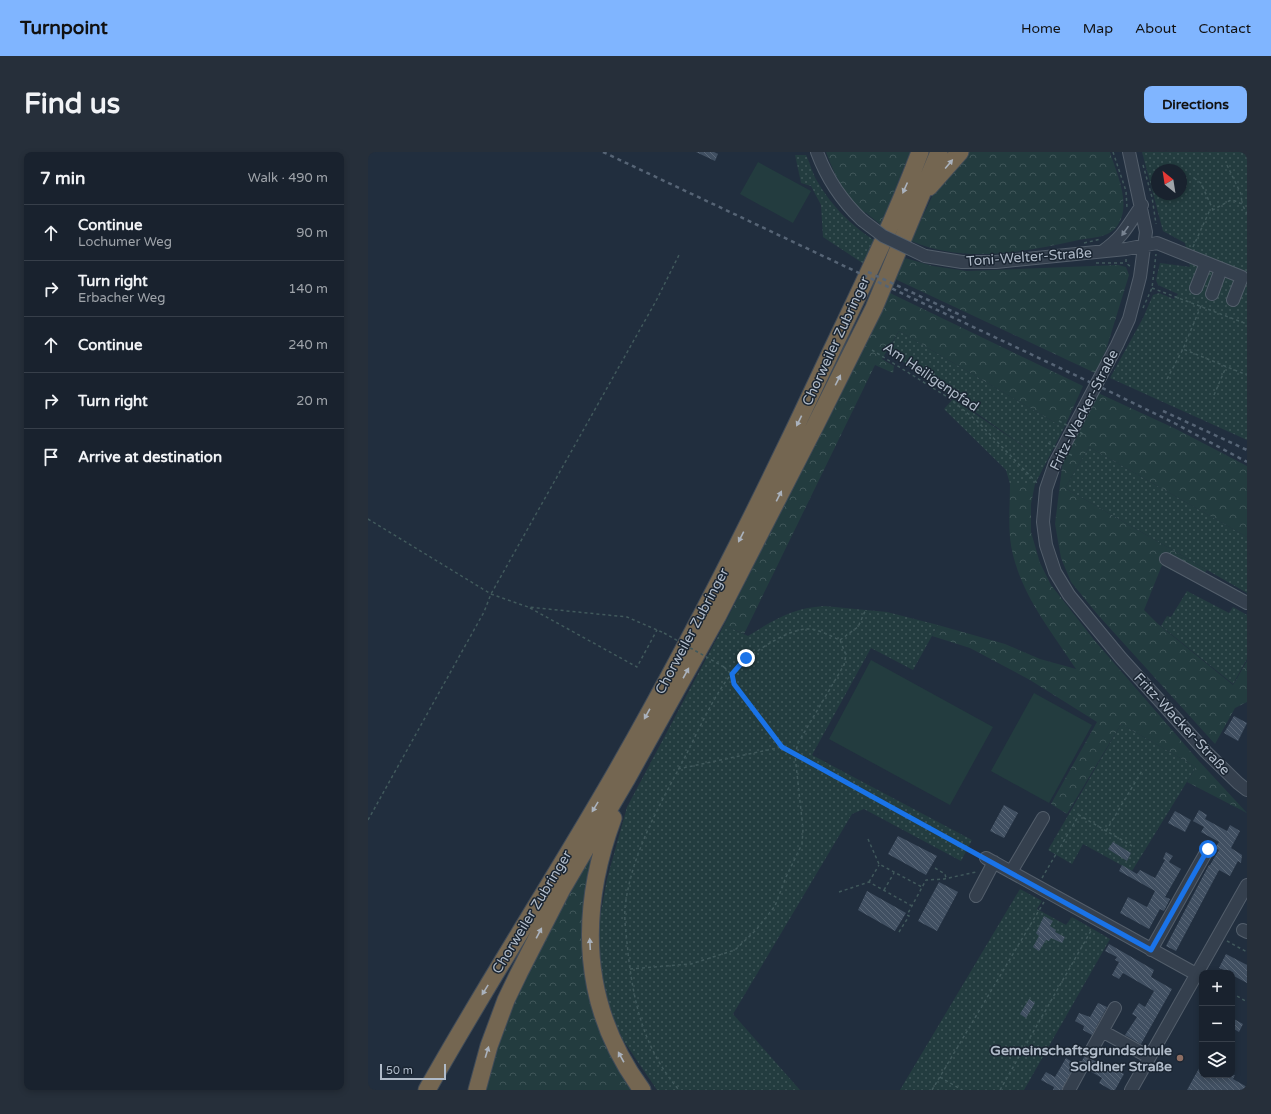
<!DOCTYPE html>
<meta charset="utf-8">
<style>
body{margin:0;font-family:"Varela Round",sans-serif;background:#262f3a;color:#f1f3f6}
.controls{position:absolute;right:12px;bottom:12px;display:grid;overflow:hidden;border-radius:8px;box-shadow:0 2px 6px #0003}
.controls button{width:36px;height:36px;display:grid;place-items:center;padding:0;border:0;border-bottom:1px solid #373f4a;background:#19222e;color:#f1f3f6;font:20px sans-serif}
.compass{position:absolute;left:783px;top:12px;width:36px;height:36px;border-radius:50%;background:#19222e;box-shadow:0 2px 6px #0003;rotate:330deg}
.scale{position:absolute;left:12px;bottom:10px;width:66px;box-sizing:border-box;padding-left:4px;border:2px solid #b0bbc9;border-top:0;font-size:11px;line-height:14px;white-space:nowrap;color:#b0bbc9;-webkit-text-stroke:3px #1a2532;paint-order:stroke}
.stop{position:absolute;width:12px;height:12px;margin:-9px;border:3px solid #1a73e8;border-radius:50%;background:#fff}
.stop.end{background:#1a73e8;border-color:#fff;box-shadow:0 1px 4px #0008}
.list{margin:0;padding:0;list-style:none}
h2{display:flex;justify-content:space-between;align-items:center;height:52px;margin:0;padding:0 16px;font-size:17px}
h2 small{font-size:13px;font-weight:400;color:#9fa4aa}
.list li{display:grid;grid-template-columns:26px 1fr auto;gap:12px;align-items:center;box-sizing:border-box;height:56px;padding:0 16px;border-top:1px solid #373f4a}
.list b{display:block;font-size:15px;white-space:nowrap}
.list p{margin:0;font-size:13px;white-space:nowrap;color:#9fa4aa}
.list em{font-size:13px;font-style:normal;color:#9fa4aa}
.icon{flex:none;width:22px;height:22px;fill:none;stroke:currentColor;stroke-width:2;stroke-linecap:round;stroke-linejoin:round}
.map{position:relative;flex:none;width:879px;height:938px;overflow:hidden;border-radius:8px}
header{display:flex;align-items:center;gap:24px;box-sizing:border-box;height:56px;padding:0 20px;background:#80b5ff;color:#111}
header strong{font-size:19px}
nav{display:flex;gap:22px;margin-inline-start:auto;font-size:14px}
.intro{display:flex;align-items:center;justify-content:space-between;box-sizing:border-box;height:96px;padding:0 24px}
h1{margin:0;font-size:28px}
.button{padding:10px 18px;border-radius:8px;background:#80b5ff;color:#111;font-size:14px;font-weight:700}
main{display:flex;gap:24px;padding:0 24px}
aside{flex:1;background:#19222e;border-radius:8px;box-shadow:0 2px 6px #0003}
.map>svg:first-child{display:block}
.green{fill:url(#green-dots);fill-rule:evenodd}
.forest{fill:url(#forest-crowns)}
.pitch{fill:#233c3f}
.building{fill:url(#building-back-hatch)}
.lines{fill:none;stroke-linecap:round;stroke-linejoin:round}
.minor-casing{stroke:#535e6b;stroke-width:14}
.highway-casing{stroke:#404b58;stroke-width:19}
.path{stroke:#41595c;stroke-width:1.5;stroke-dasharray:3 3;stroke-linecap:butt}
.minor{stroke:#35404e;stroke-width:12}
.highway{stroke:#746651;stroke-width:17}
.rail{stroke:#566475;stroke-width:2.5;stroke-dasharray:4 4;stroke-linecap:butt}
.minor-bridge-casing{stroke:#535e6b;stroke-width:14;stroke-linecap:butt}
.path-bridge{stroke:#41595c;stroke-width:1.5;stroke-dasharray:3 3;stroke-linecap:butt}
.minor-bridge{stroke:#35404e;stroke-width:12}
.oneway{fill:#aab2bd}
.oneway2{fill:#798492}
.route{stroke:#1a73e8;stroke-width:5}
.education-dot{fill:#8d6e63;stroke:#1a2532;stroke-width:1.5}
.labels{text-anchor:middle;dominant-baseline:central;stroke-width:3;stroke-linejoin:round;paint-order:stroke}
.street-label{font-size:14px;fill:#b0bbc9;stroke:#1a2532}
.poi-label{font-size:14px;font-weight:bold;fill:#b0bbc9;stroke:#1a2532;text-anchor:end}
</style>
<header>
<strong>Turnpoint</strong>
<nav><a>Home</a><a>Map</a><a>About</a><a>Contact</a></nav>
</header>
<div class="intro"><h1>Find us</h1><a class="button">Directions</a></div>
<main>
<aside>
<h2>7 min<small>Walk · 490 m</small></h2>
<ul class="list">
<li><svg class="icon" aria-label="ahead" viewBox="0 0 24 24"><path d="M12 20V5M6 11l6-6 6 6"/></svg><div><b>Continue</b><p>Lochumer Weg</p></div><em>90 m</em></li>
<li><svg class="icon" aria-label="right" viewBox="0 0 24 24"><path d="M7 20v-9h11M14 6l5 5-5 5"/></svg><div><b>Turn right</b><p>Erbacher Weg</p></div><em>140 m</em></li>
<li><svg class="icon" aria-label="ahead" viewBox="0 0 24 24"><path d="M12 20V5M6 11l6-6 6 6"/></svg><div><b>Continue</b></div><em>240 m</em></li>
<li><svg class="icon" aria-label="right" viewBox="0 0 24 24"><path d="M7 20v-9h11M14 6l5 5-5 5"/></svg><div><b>Turn right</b></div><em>20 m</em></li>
<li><svg class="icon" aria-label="arrive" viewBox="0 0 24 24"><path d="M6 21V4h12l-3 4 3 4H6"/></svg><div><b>Arrive at destination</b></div></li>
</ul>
</aside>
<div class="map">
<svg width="879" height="938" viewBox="0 0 879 938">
<defs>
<pattern id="green-dots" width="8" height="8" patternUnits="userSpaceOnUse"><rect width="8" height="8" fill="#233c3f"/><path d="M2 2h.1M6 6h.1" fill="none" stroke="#405659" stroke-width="1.8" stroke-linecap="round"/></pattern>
<pattern id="forest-crowns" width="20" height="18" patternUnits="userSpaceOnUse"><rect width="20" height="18" fill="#233c3f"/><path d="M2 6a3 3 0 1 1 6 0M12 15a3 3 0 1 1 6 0" fill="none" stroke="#405659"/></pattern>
<pattern id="building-back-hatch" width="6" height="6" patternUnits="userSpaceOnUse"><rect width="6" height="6" fill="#415062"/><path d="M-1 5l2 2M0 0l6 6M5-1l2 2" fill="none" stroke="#5a6777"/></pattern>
</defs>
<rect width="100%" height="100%" fill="#212e3e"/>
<path class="green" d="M774,0H879V288L742,226L775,166L785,143L791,141L806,147L810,142L790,133L788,128L792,111L822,115L817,91L795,79ZM789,18H813V42H789Z
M427,3H438C442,11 444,20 449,29C463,53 482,73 506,88L496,112L455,85L453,53L443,34L433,31Z
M531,179L696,276L667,332H642L638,318L576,257L585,247L664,300L520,199Z
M721,295L879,385V441L697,336Z
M819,439L861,461L865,455L879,463V507L865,532L793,474L799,464L803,465Z
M456,454L519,460L570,473L545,518L503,496L444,603L604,688L593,709L496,657L484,662L365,862L432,938H289L255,888L243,861L235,834L230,801V776L239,727L259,655L356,473L380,484C407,467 425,456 456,454Z
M753,572L828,615L764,719L715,692L704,712L680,698Z
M652,737L674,749L669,757L698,773L704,765L742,787L656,938H532Z"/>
<path class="forest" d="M458,0H542L513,73L497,60L496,63C478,44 467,25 458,0Z
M594,0H742C748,20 763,50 751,71C743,86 726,85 711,88C657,100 596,112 543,89L570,32Z
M537,106L565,114L599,119L750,113L758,115L761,123L738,198L727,221L527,127Z
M522,141L715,234L696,276L531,179L514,207L526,214L525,221L507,213L376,482L356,473Z
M730,241L808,277L879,314V385L721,295L697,336L839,418L836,421L811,422L794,413L776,458L790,472L865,533L879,509V550L867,556L847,592L730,463L703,430L693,406L687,372L695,307Z
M642,332H667L663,352V380L672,411L683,433L727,489L830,608L879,661L819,630L828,615L753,572L699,662L683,652L729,570L662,528L602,496L564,484L570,473L637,492L672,507L708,517C684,480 656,447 645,403C639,380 642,355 642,332Z
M230,691L217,786L267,938H117C139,849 186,770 230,691Z"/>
<path class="pitch" d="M390,10L443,39L425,71L372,42Z
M503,508L625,575L582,653L461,587Z
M666,541L724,573L681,651L623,619Z"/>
<path class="building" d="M328,0H346L350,2L347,9Z
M866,564L879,571L870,589L856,581Z
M636,653L650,661L636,686L622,679Z
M831,658L839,663L837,667L859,679L862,673L872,679L863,696L874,703L873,711L870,709L862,724L851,718L808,799L798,794L841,713H842L851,698L847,696L851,690L833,680L836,675L825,669Z
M807,659L823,668L817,680L800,671Z
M530,684L569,704L558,723L520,702Z
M745,690L763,701L759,709L740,697Z
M798,700L805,704L801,710L813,717L797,745L802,747L796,759L792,757L781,777L752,761L760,745L779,755L787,739L751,719L754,713L769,722L772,718L787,726L797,708L795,707Z
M571,730L590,740L569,779L550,769Z
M499,739L538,761L527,779L490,758Z
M676,764L685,769L682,774L688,778L687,780L697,785L694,791L683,786L681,789L678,788L671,799L665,795L671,784L668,781Z
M741,792L786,818L783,825L804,837L773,892L757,883L769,865L764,862L771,851L777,855L786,839L755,821L751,827L744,823L751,810L747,808L749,805L737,799Z
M858,802L879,813V831L864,823V821L851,816Z
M661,847L667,851L658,866L652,862Z
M730,851L739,855L724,883L715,878L716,874L707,869L711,861L722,865Z
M864,866L875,872L871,880L864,876Z
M716,905L722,908H725L746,919L750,912L756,916L753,920L756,922L747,938H743L731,931L734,926L720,918L719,912L714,909Z
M698,906L707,912L694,938H685L686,935L673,928L678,920L687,925Z
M834,911V923H867L865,927L879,935V938H819Z"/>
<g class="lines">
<g class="minor-casing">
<path id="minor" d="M449,0C459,27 473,48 494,68
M761,0L778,80L772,125L761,167L749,193L687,311L678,337L675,370L678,393L687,420L701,443L753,506L838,600L870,631L879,638
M735,99C757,83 759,74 774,53
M557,104L594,110H628L758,97L789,91L874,125L865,148
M828,136L838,111
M844,142L853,117
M798,407L879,451
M618,706L828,822
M643,720L675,666
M608,744L626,710
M875,778L879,780
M783,798L840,697
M734,879L781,905
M722,901L747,856
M701,938L713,916
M763,938L879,733"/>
</g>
<g class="highway-casing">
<path id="highway" d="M561,35L592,0
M245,666C210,761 213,855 274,938
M59,938C119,831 186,728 247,622C322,491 390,356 454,219C488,147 524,75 552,0
M109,938L121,894L138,848L151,821L194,737L258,628L350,463L448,272L506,156L571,0"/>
</g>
<path class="path" d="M745,0L758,39L759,56
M775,13L784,45L788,72
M859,13L873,42L874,52
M826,26L833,31L845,58
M716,91L733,87
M825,95L841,60L863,48L867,49L874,52L879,62
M758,107V111L763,115
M728,111H758
M784,136L879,172
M833,154L815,197L879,223
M775,156L784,136L788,102
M504,198L581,246L609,269L669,331
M799,227L815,197
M846,243L858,215
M0,367L123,442L160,455L259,465L296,481
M162,456L269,515L289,478
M472,488L490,475L498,457
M356,515L363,522L365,532L414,595L609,702
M310,617L414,595
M0,668L116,460L123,442L288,149L312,101
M738,679L775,617
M500,687L511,712L554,735
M567,716L577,722L578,726
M674,726L711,663L764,694
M501,730L511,713
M516,738L526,721
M471,740L501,730L544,754
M531,780L541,764L539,763L558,728L576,727L608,720
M859,789L879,800
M262,817L323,812L367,798L388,778L407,754L418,725L434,692L435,677L427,603L430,591L476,513L478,503L472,488C462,484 449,476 438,477C417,478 377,505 364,521C345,545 332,575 318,603C293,651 263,701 257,756C256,771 259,787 260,801C266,853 276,897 311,938
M864,841L879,850
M572,925L594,938
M564,938L676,750
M632,938L724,777"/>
<use href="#minor" class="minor"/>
<use href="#highway" class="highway"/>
<path class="rail" d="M235,0L747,242L808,272L879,310
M500,120L601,167
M795,259L879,298"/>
<g class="minor-bridge-casing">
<path id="minor-bridge" d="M494,68L515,84L557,104"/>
</g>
<path class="path-bridge" d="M691,269L717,283
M680,291L705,304
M296,481L356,515"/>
<use href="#minor-bridge" class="minor-bridge"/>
</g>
<defs><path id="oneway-solid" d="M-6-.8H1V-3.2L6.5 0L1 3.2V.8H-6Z"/></defs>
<g class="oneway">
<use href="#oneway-solid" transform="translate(581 12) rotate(-50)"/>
<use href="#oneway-solid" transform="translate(537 36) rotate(114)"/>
<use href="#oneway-solid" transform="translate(470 228) rotate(-63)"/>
<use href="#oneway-solid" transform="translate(431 269) rotate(116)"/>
<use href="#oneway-solid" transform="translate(411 344) rotate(-63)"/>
<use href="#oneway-solid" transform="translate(373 385) rotate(117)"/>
<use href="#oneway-solid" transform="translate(318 521) rotate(-61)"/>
<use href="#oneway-solid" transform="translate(279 562) rotate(119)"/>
<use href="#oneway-solid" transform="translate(227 655) rotate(121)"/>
<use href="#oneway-solid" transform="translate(171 781) rotate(-62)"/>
<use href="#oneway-solid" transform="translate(222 792) rotate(-93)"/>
<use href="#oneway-solid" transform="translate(117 838) rotate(122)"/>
<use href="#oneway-solid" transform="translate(119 900) rotate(-73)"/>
<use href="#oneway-solid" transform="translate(253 905) rotate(-119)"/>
</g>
<use class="oneway2" href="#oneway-solid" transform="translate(757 79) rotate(125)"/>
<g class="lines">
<path class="route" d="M378,506L364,522L366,532L414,595L783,798L840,697"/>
</g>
<circle class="education-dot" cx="812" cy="906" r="4"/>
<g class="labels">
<g class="street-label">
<text transform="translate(661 105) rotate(-4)">Toni-Welter-Straße</text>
<text transform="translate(468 189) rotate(-65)">Chorweiler Zubringer</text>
<text transform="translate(563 225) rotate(34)">Am Heiligenpfad</text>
<text transform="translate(716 258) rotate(-63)">Fritz-Wacker-Straße</text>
<text transform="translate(324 479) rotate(-62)">Chorweiler Zubringer</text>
<text transform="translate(814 572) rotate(47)">Fritz-Wacker-Straße</text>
<text transform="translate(164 760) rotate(-59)">Chorweiler Zubringer</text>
</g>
<g class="poi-label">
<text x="804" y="898">Gemeinschaftsgrundschule<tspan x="804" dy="16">Soldiner Straße</tspan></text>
</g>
</g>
</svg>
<div class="controls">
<button>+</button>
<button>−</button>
<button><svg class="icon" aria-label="layers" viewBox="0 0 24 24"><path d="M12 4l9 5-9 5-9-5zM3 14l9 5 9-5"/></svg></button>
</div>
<svg class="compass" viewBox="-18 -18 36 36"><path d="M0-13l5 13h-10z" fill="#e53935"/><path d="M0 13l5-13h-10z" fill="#9fa4aa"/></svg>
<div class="scale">50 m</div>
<div class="stop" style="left:840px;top:697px"></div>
<div class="stop end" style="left:378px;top:506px"></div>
</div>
</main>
